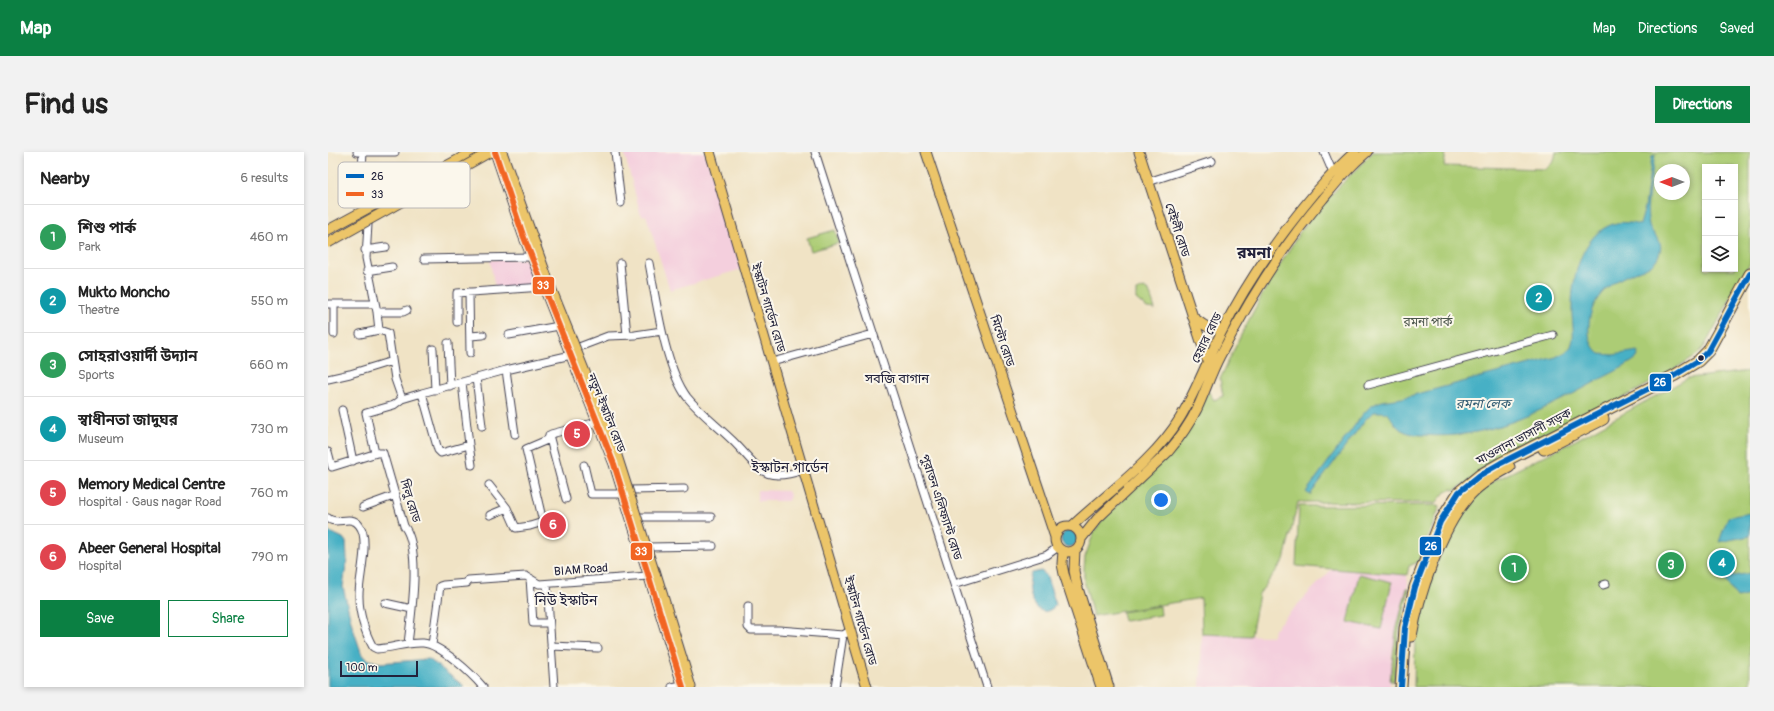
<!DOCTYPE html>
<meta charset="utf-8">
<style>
body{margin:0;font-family:Pangolin,"Noto Sans Bengali",sans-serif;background:#f2f2f2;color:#222}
.controls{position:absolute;right:12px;top:12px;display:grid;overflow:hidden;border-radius:0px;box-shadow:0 2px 6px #0003}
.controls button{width:36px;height:36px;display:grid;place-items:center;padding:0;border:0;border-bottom:1px solid #e0e0e0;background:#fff;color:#222;font:20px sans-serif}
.compass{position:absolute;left:1326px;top:12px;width:36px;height:36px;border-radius:50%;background:#fff;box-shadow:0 2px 6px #0003;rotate:270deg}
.scale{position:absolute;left:12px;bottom:10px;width:78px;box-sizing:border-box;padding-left:4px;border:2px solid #22223b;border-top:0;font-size:11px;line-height:14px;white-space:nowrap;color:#22223b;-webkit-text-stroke:3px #fbf7ec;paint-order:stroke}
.you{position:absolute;left:833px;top:348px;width:14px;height:14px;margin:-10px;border:3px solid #fff;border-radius:50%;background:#1a73e8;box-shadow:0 0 0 6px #1a73e833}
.badge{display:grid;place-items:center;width:26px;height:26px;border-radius:50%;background:#0b8043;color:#fff;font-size:13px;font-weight:700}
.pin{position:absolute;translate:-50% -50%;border:2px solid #fff;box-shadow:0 1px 4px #0006}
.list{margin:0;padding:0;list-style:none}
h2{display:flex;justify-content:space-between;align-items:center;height:52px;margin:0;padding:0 16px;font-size:17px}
h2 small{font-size:13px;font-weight:400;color:#767676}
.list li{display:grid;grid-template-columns:26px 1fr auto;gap:12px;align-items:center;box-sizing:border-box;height:64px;padding:0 16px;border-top:1px solid #e0e0e0}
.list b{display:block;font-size:15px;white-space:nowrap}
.list p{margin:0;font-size:13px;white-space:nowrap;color:#767676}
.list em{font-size:13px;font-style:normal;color:#767676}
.actions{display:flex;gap:8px;padding:12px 16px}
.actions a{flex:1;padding:9px 0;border:1px solid #0b8043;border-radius:0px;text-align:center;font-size:14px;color:#0b8043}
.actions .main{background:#0b8043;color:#fff}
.icon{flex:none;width:22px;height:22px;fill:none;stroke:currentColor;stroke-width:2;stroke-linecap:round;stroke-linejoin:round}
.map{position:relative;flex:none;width:1422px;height:535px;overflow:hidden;border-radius:0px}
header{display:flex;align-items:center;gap:24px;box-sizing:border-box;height:56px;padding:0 20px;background:#0b8043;color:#fff}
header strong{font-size:19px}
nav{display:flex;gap:22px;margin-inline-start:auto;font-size:14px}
.intro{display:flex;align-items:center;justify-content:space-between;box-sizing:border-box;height:96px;padding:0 24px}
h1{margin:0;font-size:28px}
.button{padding:10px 18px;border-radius:0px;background:#0b8043;color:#fff;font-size:14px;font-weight:700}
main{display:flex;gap:24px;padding:0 24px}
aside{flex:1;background:#fff;border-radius:0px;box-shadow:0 2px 6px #0003}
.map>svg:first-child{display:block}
.built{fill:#f4cfdd}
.green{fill:#accc74;stroke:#677758;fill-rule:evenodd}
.water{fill:#47b0c5;stroke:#346980}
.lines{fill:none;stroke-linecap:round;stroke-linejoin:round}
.minor-casing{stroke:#413f50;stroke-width:9}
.major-casing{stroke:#413f50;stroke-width:11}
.highway-casing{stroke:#413f50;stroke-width:13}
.minor{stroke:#fff;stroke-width:7}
.major{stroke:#ecc569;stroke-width:9}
.highway{stroke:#ecc569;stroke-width:11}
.major-bridge-casing{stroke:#413f50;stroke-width:11;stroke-linecap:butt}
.major-bridge{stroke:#ecc569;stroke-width:9}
.bus-1-casing{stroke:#fbf7ec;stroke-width:9}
.bus-2-casing{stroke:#fbf7ec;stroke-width:9}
.bus-1{stroke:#0065bd;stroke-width:6}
.bus-2{stroke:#f26522;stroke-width:6}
.bus-dot{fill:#22223b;stroke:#fbf7ec;stroke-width:1.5}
.labels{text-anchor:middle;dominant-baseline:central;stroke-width:4;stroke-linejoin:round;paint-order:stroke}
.street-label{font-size:12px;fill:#22223b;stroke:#fbf7ec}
.park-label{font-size:12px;fill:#4b554c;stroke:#fbf7ec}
.neighbourhood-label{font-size:13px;fill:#22223b;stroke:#fbf7ec}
.water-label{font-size:13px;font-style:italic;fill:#315b72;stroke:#fbf7ec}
.quarter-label{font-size:14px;fill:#22223b;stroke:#fbf7ec}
.district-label{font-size:16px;font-weight:bold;fill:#22223b;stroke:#fbf7ec}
.key{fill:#fbf7ec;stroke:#bab7b7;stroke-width:1}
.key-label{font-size:11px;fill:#22223b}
.line-badge{stroke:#fbf7ec;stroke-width:1.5}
.badge-label{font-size:11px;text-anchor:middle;font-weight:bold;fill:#fff}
</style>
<header>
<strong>Map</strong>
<nav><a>Map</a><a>Directions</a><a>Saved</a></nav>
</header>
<div class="intro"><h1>Find us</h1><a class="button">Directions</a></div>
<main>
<aside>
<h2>Nearby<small>6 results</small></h2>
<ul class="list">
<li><span class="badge" style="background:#2e9e5b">1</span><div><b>শিশু পার্ক</b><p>Park</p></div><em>460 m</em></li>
<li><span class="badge" style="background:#0f9aa8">2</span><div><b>Mukto Moncho</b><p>Theatre</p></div><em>550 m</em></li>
<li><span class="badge" style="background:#2e9e5b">3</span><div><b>সোহরাওয়ার্দী উদ্যান</b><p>Sports</p></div><em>660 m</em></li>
<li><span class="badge" style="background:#0f9aa8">4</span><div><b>স্বাধীনতা জাদুঘর</b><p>Museum</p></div><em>730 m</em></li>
<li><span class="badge" style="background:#e0444e">5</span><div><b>Memory Medical Centre</b><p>Hospital · Gaus nagar Road</p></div><em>760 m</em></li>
<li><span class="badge" style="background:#e0444e">6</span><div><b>Abeer General Hospital</b><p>Hospital</p></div><em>790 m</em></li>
</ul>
<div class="actions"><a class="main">Save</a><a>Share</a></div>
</aside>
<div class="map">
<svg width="1422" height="535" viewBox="0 0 1422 535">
<rect width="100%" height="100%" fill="#fbf7ec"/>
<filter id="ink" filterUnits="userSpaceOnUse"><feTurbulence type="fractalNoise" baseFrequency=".025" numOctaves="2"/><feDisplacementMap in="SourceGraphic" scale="8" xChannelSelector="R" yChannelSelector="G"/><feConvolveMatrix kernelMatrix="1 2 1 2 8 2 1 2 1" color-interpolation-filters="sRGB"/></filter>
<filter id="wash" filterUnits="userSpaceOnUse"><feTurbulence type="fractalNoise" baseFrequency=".012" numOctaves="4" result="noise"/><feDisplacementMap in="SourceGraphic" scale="16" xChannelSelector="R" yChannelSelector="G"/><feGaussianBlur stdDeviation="0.9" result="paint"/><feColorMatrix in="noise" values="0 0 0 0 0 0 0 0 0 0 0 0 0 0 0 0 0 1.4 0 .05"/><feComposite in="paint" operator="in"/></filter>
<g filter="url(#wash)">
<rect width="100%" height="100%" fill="#f0e3c5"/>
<path class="built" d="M296,0H377L414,117L342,138L318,63L313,64Z
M197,107L211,133L167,137L162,108Z
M429,338L460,339L462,343L460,349H429Z
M1004,417L1079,423L1080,432L1064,500L1062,535H872L874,482L945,484L946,477Z"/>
<path class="green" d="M1045,0H1118L1116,14L1218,17L1226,9L1228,0H1422V111L1376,195L1370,202L1337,223L1126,338L1124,337L1117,340L1108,351L970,350L956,408L931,442L923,484L874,482L873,446L765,464L756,428V417L757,405L766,380L775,367L842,301L880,239L886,248L895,244L892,227L916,177L939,134L972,80L996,50ZM1377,15H1407V117H1377ZM1332,18H1356V42H1332Z
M507,78L511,91L483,99L479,86Z
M816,136L821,139L827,157L819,156L808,147V139Z
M1422,219V535H1086L1087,488L1094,454L1117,388L1146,343L1166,329L1244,290L1360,226Z
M971,354L1110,353L1112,354L1090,410L1081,414L1079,423L968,414Z
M1031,422L1064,430L1053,477L1020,470Z
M1079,436L1081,437L1071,479L1066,529H1062L1068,479Z
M832,454L833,463L796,469L794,460Z"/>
<path class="water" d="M1327,3C1324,25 1316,52 1321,73C1323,83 1336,86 1332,100C1328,113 1318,116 1307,120C1283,129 1263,145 1261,172C1260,184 1262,194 1272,202L1285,203L1310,199L1311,201L1309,206C1296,216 1281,222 1267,230C1214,259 1157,289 1096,283C1087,283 1074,281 1068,273C1058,260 1064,260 1045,260L1037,268L982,343L978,340L1035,262C1038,259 1042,254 1047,252C1055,247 1068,248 1078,245L1228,205C1233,202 1240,200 1243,194C1248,183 1243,167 1244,155C1244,126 1253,83 1285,72C1293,69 1304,71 1312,73L1317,55L1324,4Z
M1422,361V384L1391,390L1400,365Z
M733 387a8 8 0 1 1 16 0a8 8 0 1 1-16 0Z
M0,379L15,386L18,390L19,407L15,435L24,473L34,503L41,508L52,511L101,507L137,535H0Z
M713,419L718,423L727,450V454C707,474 696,433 704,421Z
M1422,421V443L1409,446L1396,426Z"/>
</g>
<g filter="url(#ink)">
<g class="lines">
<g class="minor-casing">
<path id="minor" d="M29,0H67
M35,0L33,37L36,59
M287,0L293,51
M487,0L659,535
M996,0L1005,21
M820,30L884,9
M40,72L38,106L49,160L51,178L60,181L67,227L74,247
M37,98L58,95
M96,107L204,105
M292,111L299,183
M321,111C328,147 337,216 359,245C372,261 390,274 405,289C432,316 434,332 475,318
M39,119L64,115
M141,140L142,201
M0,152H47
M6,153V182
M49,160H75L79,158
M129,170V141L215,135
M32,182L51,178
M181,183L231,174
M142,184L155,183
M120,191L122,234
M251,195L280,184L307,183L334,179
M105,197L107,238
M444,210L545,182
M178,218L187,282
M148,226L154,274
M0,227L22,222L64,209
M1040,233L1225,183
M94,241L110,298L113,301L141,293L134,230
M14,258L25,309
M221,283L238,347
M141,293L144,313
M0,300L4,315L49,301
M256,313L263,342H295
M161,333L179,356L188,376L202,374L215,370L198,297L219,288L223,282L269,270
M303,338L356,337
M35,355L68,343
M162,363L179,356
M311,365H383
M0,366C8,374 23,362 31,373C43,387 30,427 31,445C31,461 37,481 45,495L49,497C65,496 79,490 95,491C112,492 144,522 155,535
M320,395L385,394
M202,426L205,471H221
M219,432L226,535
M626,432L719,403L730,395
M1275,433L1278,432
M57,451L84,457
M420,454V475L423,478H451L515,483L522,479
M80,492C83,464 94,397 76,374L55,301H47L38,261L66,253L74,247L94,241L178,218L243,203
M104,493L112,434L115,433L139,431L140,428L198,424L211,432L320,424
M223,494L270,496
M344,535L354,533
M507,535L515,483"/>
</g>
<g class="major-casing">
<path id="major" d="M167,0L195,83L286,312L355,535
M382,0L539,535
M598,0L727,385
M811,0L880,211
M0,78L144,0
M864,164C874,172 883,180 896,176
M744,374C779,341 827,308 852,266C868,239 879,209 893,181C918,131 951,84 987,41C1000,27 1012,12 1027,0
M727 387a13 13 0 1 1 26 0a13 13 0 1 1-26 0Z
M753,387L769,367L840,300C851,287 861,273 869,257C877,240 883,221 892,204C921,148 954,95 995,47C1009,30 1022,14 1039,0
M747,398L746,419L749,433L781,535
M735,399L734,412L736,422L773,535
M327,418L363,535"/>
</g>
<g class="highway-casing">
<path id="highway" d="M1216,297L1275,267
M1083,484C1090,443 1112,378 1139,346C1149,333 1166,323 1181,315
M1073,535L1077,476L1087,435L1112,370L1131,340L1152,323L1173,311L1347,223L1370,209L1380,199L1422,122"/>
</g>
<use href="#minor" class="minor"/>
<use href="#major" class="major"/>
<use href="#highway" class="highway"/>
<g class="major-bridge-casing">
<path id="major-bridge" d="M174,0L223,136L282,282L328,425
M0,91L162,0"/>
</g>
<use href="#major-bridge" class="major-bridge"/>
<g class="bus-1-casing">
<path id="bus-1" d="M1073,535L1077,476L1087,435L1112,370L1131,340L1152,323L1173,311L1347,223L1370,209L1380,199L1422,122"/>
</g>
<g class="bus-2-casing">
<path id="bus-2" d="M167,0L195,83L286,312L355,535"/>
</g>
<use href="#bus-1" class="bus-1"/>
<use href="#bus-2" class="bus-2"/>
</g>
</g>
<circle class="bus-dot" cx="1373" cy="206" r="3.5"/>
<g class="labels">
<g class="street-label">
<text transform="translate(849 78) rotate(72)">বেইলী রোড</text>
<text transform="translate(440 156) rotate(73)">ইস্কাটন গার্ডেন রোড</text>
<text transform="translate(879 186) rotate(-64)">হেয়ার রোড</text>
<text transform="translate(674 189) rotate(71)">মিন্টো রোড</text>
<text transform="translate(278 261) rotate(68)">নতুন ইস্কাটন রোড</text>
<text transform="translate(1196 285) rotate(-28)">মাওলানা ভাসানী সড়ক</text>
<text transform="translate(82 349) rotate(73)">দিলু রোড</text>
<text transform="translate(613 355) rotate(72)">পুরাতন এলিফ্যান্ট রোড</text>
<text transform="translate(253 418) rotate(-4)">BIAM Road</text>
<text transform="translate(532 469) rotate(74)">ইস্কাটন গার্ডেন রোড</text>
</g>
<g class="park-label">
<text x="1100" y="170">রমনা পার্ক</text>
</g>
<g class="neighbourhood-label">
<text x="569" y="227">সবজি বাগান</text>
</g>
<g class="water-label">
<text x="1155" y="252">রমনা লেক</text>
</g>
<g class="quarter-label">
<text x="462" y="315">ইস্কাটন গার্ডেন</text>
<text x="238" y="448">নিউ ইস্কাটন</text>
</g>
<g class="district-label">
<text x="926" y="101">রমনা</text>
</g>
</g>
<rect x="10" y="10" width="132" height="46" rx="6" class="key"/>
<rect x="18" y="22" width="18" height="4" fill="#0065bd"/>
<rect x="18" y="40" width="18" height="4" fill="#f26522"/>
<g class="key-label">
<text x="43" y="28">26</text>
<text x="43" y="46">33</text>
</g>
<g class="line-badge">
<rect x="204" y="124" width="23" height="19" rx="4" fill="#f26522"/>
<rect x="1321" y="221" width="23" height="19" rx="4" fill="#0065bd"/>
<rect x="1091" y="384" width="23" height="20" rx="4" fill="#0065bd"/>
<rect x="302" y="390" width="23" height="19" rx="4" fill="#f26522"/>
</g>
<g class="badge-label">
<text x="215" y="137">33</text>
<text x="1332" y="234">26</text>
<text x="1103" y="398">26</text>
<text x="313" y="403">33</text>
</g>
</svg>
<div class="controls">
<button>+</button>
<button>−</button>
<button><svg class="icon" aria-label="layers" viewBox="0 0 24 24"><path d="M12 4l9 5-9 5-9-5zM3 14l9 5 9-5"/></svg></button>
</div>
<svg class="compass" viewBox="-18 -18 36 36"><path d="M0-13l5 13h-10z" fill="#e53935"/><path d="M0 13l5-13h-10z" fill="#767676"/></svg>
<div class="scale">100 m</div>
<div class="you"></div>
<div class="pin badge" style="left:1186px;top:416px;background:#2e9e5b">1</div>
<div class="pin badge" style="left:1211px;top:146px;background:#0f9aa8">2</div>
<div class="pin badge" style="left:1343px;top:413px;background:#2e9e5b">3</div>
<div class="pin badge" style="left:1394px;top:411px;background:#0f9aa8">4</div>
<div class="pin badge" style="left:249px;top:282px;background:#e0444e">5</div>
<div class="pin badge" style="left:225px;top:373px;background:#e0444e">6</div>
</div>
</main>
